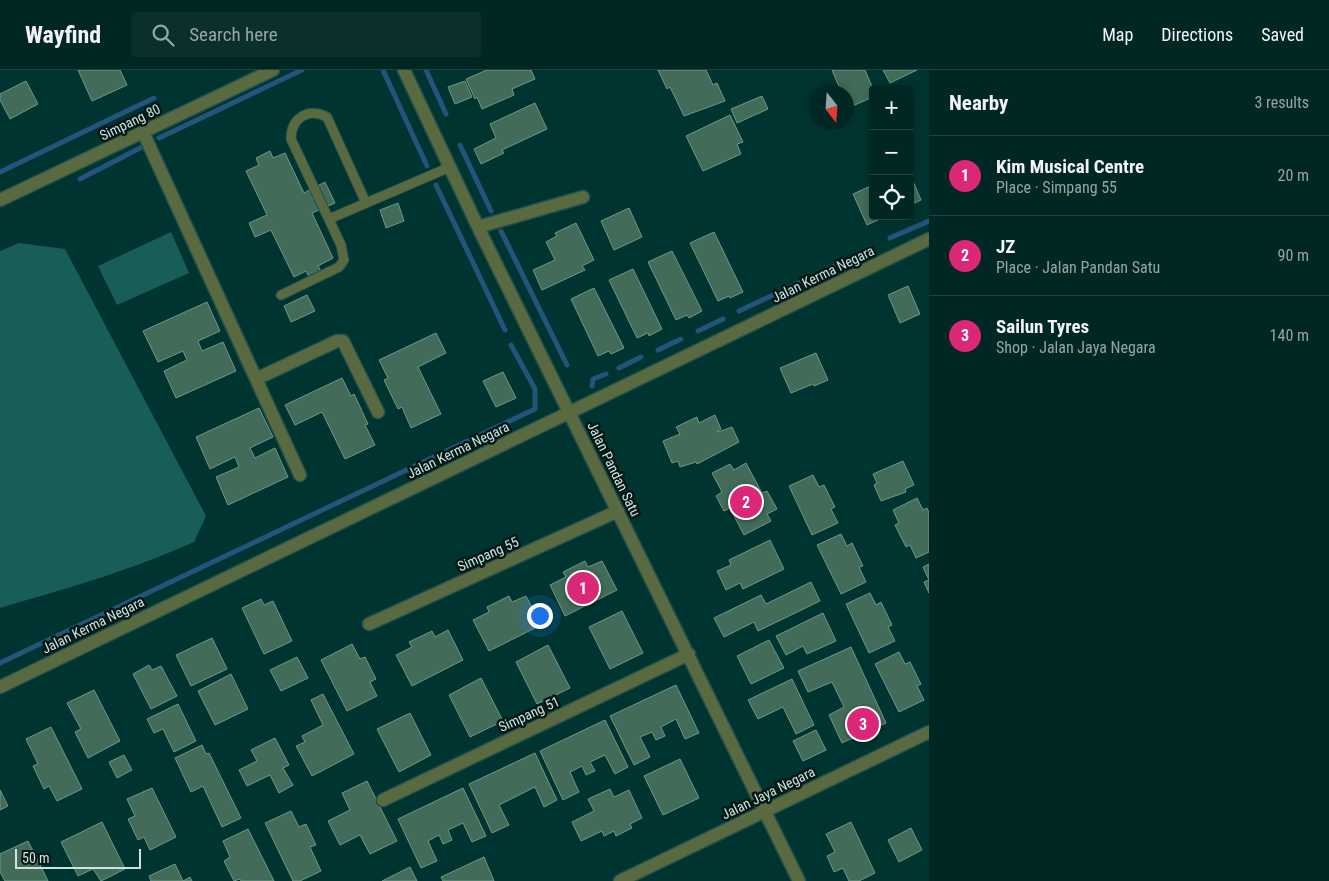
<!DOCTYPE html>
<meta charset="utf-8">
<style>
body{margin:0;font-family:"Roboto Condensed",sans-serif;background:#0a2f2c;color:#f1f3f6}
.controls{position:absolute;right:15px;top:15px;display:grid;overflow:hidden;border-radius:5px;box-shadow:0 2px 8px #0003}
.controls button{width:45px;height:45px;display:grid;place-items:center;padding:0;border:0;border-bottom:1px solid #224441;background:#002724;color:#f1f3f6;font:25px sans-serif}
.compass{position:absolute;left:809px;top:15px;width:45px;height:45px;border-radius:50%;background:#002724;box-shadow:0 2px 8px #0003;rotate:163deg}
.scale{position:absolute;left:15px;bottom:12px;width:126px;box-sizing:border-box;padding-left:5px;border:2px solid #cbe4e0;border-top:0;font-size:14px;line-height:18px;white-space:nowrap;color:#cbe4e0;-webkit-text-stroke:4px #051816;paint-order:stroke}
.you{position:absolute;left:539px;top:545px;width:18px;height:18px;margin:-12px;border:4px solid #fff;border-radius:50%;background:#1a73e8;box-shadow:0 0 0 8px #1a73e833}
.badge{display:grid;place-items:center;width:32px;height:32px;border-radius:50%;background:#db2777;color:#fff;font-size:16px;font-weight:700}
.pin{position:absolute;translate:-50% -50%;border:2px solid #fff;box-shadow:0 1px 5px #0006}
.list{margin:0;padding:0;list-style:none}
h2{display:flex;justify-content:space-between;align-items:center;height:65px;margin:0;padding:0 20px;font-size:21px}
h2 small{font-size:16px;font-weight:400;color:#95a5a6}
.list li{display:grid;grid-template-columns:32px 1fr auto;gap:15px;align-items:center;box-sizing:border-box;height:80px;padding:0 20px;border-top:1px solid #224441}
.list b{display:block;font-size:19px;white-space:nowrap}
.list p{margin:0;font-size:16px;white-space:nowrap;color:#95a5a6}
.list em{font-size:16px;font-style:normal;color:#95a5a6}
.icon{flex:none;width:28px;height:28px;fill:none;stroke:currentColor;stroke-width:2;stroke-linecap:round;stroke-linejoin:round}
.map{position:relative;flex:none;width:929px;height:811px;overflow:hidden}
header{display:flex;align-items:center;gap:30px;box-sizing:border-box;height:70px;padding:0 25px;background:#002724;border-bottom:1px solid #224441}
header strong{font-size:24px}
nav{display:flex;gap:28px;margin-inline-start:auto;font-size:18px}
.search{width:350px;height:45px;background:#0a2f2c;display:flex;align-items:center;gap:12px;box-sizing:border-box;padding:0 18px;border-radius:5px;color:#95a5a6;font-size:19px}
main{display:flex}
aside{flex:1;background:#002724}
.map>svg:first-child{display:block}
.green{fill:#175e58}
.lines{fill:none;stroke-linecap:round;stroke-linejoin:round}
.stream{stroke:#23547b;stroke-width:5}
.building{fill:#436b5a;stroke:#6f9886}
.service-casing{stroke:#20504c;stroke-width:11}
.minor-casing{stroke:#20504c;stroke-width:15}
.service{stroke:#596940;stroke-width:9}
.minor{stroke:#596940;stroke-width:12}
.labels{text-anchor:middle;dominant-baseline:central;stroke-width:5;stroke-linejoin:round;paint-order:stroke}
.street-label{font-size:14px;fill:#cbe4e0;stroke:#051816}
</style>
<header>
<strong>Wayfind</strong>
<div class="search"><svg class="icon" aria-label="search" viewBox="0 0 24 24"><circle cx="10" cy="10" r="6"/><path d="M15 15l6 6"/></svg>Search here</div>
<nav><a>Map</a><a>Directions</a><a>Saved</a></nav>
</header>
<main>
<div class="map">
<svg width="929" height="811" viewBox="0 0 929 811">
<rect width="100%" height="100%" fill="#003430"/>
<path class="green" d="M171,162L189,203L117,235L98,196Z
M19,173L65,179L206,446L194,472C129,501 68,518 0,538V181Z"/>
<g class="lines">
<path class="stream" d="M383,0L427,96
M426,0L446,44
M159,68L302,0
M460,75L491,141
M0,102L154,28
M80,109L142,77
M436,115L505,260
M501,161L567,295
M890,168L929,151
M854,187L870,178
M739,241L837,195
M698,261L723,249
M658,280L681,269
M619,298L641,287
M592,316L593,309L606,304
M0,593L535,339V319L511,275"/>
</g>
<path class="building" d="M78,0H120L127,15L92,31Z
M487,0H531L535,9L512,19L514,25L482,39L477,27L475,29L466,9Z
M658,0H706L713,15L717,13L725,31L684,46L670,17L667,19Z
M832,0H865L873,19V27L848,38L846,22H838L837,20L840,19Z
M883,0H917L890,13Z
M26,11L38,34L10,49L0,30V24Z
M465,11L472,27L455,34L448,17Z
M762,26L768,39L737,53L731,39Z
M535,33L547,59L502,80L504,83L481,94L474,79L496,68L490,54Z
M730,45L743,72L737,74L741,84L703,101L686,66Z
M270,81L273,88L285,83L304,123L325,112L335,133L312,143L333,188L318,196L321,201L309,207L306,201L294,207L271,160L255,167L249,153L267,145L246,101L259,95L256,88Z
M910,104L921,130L910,135Z
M873,115V146H887L867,155L853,124Z
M398,133L404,151L386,158L380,140Z
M629,138L642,167L614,180L601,151Z
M576,153L594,190L582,196L585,200L542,220L533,200L555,190L546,172L557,166L555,163Z
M714,162L743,222L730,228L729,226L718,231L690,173Z
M672,181L702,241L689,248L687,245L676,250L648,192Z
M633,199L662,259L649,266L648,263L637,268L609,210Z
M908,216L920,244L900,253L888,225Z
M594,218L624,278L611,284L609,281L598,286L571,229Z
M307,225L315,241L291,252L284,236Z
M207,232L220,261L198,271L202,281L223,272L236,301L176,328L164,301L187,290L183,281L158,292L143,261Z
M436,263L446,283L418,297L441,344L411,358L402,337L398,339L384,310L388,308L379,290Z
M816,283L828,310L814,316L813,314L791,323L780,298Z
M503,302L516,328L496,337L483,311Z
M342,308L351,326L354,324L368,354L365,355L375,375L345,389L322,342L295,355L285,335Z
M259,338L273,367L250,378L255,388L275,378L288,407L228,435L216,407L239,397L235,387L210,399L196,367Z
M715,345L721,359L717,361L718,362L732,357L739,372L697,394L696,392L680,397L678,391L672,393L663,371L680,364L676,357L697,347L699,353Z
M903,391L914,415L905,419L906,422L881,431L874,415L877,413L873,404Z
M746,393L762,423L767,421L777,439L767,444L771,451L744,465L730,438L724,441L716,426L722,422L712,403L730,394L734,400Z
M813,405L819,417L824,415L835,437L831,439L838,453L812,465L789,416Z
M917,428L923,440L927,438L929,443V482L916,488L910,475L906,477L895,455L899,453L893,440Z
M841,464L847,476L852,473L863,496L859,497L866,512L841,524L817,475Z
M770,470L784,499L743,519L740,513L726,520L717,501L731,495L729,490Z
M585,491L588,497L602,491L617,520L565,546L550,515L566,507L563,502Z
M929,494V523L924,512L929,510L923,497Z
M811,512L820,531L758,561L754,552L724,567L714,548L761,525L766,534Z
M870,523L876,535L881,532L892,555L888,557L895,571L869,583L846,534Z
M509,526L512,532L526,526L541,555L489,581L473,550L489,542L487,537Z
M261,529L264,535L273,531L292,571L264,584L242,538Z
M622,541L643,583L610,599L589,557Z
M823,543L836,571L807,584L803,576L786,585L776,566Z
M448,560L463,590L412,616L396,585L412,577L409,572L432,561L435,567Z
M212,568L227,599L191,616L176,585Z
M769,570L784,598L751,614L737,586Z
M352,574L360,589L365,587L376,609L370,612L377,626L347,641L321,590Z
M548,575L570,618L537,634L516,592Z
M851,577L886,653L842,673L829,645L844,637L832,612L808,622L798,601Z
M899,582L905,594L910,592L921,614L917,616L924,630L899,642L875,594Z
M297,587L308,608L281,621L270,600Z
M149,595L152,600L161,596L177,626L151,639L133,604Z
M231,604L248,639L215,655L198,621Z
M481,608L503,651L470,667L449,625Z
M792,609L814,655L796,664L783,637L758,649L748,630Z
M676,615L699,663L685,669L676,649L661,657L665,666L656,670L652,662L640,667L650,687L634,695L610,646Z
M94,620L120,671L88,688L75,662L81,659L67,633Z
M323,624L354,684L312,706L296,676L305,672L302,666L323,655L311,630Z
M178,634L196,671L174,682L163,659L154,663L147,649Z
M410,643L431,685L399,702L377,659Z
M605,650L628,697L615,704L605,685L590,692L595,701L586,705L582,696L570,702L579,722L563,730L540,681Z
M51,657L82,719L57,731L49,716L44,719L33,696L38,694L26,669Z
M816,660L826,680L803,691L793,671Z
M275,668L289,695L283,698L293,715L279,723L270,705L247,716L239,700L257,691L251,680Z
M202,675L206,684L209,683L241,748L222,757L203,716L191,722L175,688Z
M535,683L557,730L544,737L535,717L499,735L509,755L492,763L469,714Z
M124,685L132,700L117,708L109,692Z
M680,689L699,728L663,745L644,706Z
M367,711L397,771L370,784L360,765L340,775L328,751L350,740L342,723Z
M152,718L176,767L150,780L144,767L138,770L128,749L135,746L127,729Z
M463,718L486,766L472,772L463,753L448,760L452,770L443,774L439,765L428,771L437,791L421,798L398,749Z
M610,719L614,727L629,720L642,748L630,754L632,758L616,766L614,761L604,766L602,761L581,771L572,752L594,741L588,729Z
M0,720L8,736L0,740Z
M291,741L299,757L306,754L316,775L310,777L321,801L300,811H293L265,753Z
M102,752L125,799L101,811L93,799L78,806L61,772Z
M851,752L875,803L859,811H849L843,798L834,802L827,786L835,782L826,764Z
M911,758L922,780L899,792L888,770Z
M248,759L274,811H241L240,809L234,811L224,791L230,787L223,771Z
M28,771L48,811H5L0,802V784Z
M484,787L494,811H443L441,807Z
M175,794L183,811L190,807L192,811H151L149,806Z
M410,797L417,811H382Z"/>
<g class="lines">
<g class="service-casing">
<path id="service" d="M329,149L450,97
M281,225L339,197L344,190L341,175L291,69C291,49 307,37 327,47L366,133"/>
</g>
<g class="minor-casing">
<path id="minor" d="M404,0L478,157L799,811
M143,62L300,405
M0,130L273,0
M478,157L583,127
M256,309L337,271H343L378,342
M369,554L618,441
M0,617L929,169
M383,730L689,584
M620,811L929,662"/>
</g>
<use href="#service" class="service"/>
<use href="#minor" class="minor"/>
</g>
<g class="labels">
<g class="street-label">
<text transform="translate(130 52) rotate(-26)">Simpang 80</text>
<text transform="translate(823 204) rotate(-26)">Jalan Kerma Negara</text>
<text transform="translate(458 380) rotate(-26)">Jalan Kerma Negara</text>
<text transform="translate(614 399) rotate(64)">Jalan Pandan Satu</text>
<text transform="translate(488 484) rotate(-24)">Simpang 55</text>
<text transform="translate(93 555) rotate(-26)">Jalan Kerma Negara</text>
<text transform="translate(529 644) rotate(-25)">Simpang 51</text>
<text transform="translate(768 723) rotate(-26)">Jalan Jaya Negara</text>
</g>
</g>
</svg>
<div class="controls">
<button>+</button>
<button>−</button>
<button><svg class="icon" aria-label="locate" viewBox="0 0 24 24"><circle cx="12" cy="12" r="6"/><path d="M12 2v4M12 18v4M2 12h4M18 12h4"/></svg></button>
</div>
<svg class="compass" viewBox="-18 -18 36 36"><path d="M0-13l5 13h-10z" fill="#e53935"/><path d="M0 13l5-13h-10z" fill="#95a5a6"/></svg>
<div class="scale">50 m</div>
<div class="you"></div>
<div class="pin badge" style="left:583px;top:518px">1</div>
<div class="pin badge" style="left:746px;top:432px">2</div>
<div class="pin badge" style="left:863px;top:654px">3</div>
</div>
<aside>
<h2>Nearby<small>3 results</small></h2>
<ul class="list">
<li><span class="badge">1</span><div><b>Kim Musical Centre</b><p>Place · Simpang 55</p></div><em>20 m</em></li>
<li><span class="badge">2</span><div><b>JZ</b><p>Place · Jalan Pandan Satu</p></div><em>90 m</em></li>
<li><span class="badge">3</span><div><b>Sailun Tyres</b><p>Shop · Jalan Jaya Negara</p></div><em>140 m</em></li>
</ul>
</aside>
</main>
